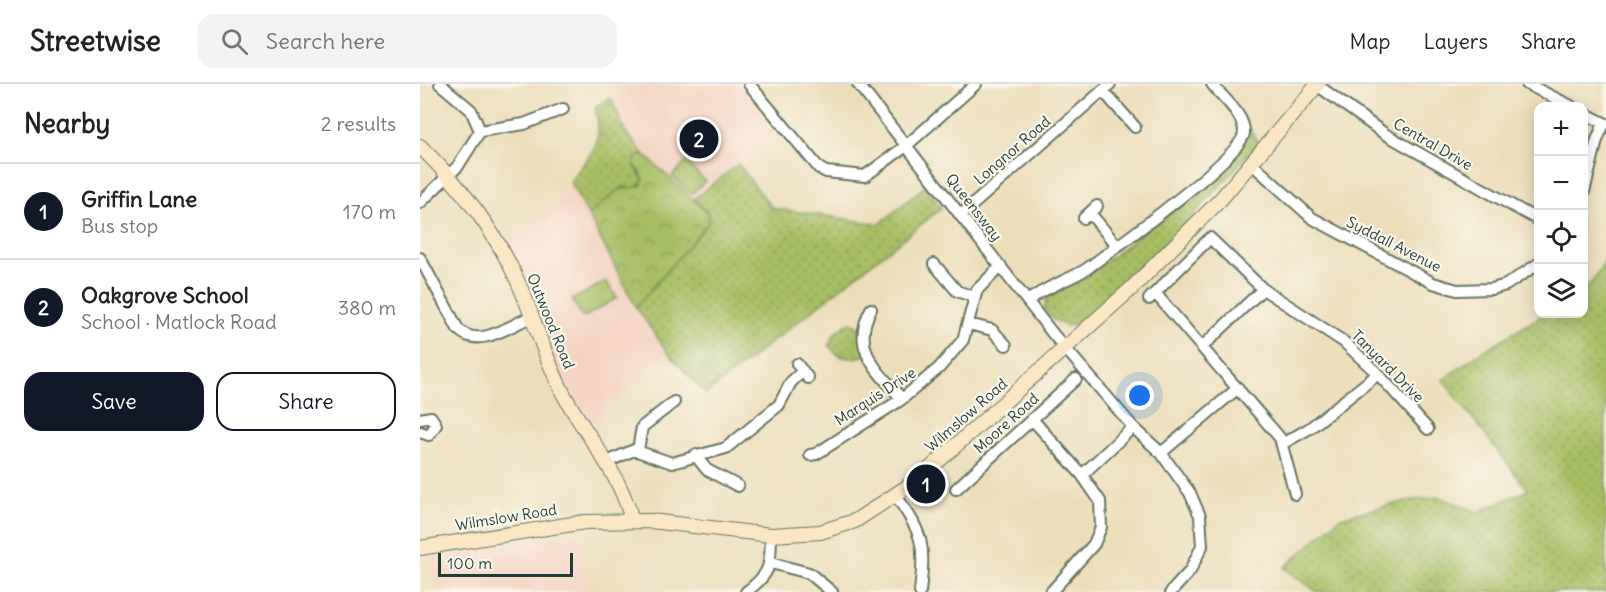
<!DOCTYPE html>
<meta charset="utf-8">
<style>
body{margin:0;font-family:Delius,sans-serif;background:#f2f2f2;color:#222}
.controls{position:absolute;right:18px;top:18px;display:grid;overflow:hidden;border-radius:12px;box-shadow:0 3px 15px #0003}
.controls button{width:54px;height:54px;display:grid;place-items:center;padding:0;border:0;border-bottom:2px solid #e0e0e0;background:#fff;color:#222;font:30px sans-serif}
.scale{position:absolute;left:18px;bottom:15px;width:135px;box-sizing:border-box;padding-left:6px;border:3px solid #1f3d34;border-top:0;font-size:16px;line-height:21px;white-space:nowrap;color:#1f3d34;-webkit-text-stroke:4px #fbf7ec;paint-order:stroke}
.you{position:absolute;left:720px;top:312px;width:21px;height:21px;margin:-15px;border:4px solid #fff;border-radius:50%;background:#1a73e8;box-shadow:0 0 0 9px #1a73e833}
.badge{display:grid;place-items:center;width:39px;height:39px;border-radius:50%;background:#111827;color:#fff;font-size:20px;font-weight:700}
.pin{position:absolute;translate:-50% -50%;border:3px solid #fff;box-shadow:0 2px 6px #0006}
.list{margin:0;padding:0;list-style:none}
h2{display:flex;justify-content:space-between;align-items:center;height:78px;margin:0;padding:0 24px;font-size:26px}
h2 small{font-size:20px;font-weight:400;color:#767676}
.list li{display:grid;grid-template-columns:39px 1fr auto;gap:18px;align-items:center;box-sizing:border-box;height:96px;padding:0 24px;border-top:2px solid #e0e0e0}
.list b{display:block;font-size:22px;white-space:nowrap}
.list p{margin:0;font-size:20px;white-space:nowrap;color:#767676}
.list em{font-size:20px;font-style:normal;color:#767676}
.actions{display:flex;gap:12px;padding:18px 24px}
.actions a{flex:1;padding:14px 0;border:2px solid #111827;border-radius:18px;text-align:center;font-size:21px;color:#111827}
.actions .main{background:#111827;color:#fff}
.icon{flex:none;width:33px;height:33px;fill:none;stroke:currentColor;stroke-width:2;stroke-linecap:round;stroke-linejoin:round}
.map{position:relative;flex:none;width:1186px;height:508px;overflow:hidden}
header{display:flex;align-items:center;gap:36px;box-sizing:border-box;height:84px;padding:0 30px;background:#fff;border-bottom:2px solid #e0e0e0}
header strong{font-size:28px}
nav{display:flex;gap:33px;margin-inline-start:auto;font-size:21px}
.search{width:420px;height:54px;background:#f2f2f2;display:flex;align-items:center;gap:15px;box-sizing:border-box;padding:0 21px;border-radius:18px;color:#767676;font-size:22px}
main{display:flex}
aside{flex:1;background:#fff}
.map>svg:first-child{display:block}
.built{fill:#f5d3c1}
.grass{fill:url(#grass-dots);stroke:#637d4c;stroke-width:1.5}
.park{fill:url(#park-crowns);stroke:#637d4c;stroke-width:1.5}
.pitch{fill:#a7bd63;stroke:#637d4c;stroke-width:1.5}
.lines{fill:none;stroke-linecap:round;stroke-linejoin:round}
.street-casing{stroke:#677563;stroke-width:14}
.secondary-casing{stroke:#677563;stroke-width:16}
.street{stroke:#fff;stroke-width:10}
.secondary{stroke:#fbe7c3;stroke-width:14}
.labels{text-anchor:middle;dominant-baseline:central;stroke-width:4.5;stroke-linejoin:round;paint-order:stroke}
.street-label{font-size:15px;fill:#1f3d34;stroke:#fbf7ec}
</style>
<header>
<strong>Streetwise</strong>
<div class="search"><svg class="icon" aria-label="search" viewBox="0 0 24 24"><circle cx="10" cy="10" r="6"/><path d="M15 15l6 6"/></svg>Search here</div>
<nav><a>Map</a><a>Layers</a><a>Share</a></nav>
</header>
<main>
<aside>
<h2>Nearby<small>2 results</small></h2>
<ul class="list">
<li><span class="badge">1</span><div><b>Griffin Lane</b><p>Bus stop</p></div><em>170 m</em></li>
<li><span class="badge">2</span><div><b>Oakgrove School</b><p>School · Matlock Road</p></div><em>380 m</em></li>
</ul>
<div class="actions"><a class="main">Save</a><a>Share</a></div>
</aside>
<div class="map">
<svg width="1186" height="508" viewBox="0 0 1186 508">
<defs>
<pattern id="grass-dots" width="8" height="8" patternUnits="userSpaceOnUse" patternTransform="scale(1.5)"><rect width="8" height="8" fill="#a7bd63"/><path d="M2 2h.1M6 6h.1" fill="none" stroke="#879b52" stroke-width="1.8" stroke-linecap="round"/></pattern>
<pattern id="park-crowns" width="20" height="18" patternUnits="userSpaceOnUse" patternTransform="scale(1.5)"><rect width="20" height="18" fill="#a7bd63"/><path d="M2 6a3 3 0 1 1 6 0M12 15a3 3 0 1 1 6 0" fill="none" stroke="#879b52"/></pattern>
</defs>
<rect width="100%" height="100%" fill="#fbf7ec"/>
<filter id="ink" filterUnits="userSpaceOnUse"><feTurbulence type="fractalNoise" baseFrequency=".0167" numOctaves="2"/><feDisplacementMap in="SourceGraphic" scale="12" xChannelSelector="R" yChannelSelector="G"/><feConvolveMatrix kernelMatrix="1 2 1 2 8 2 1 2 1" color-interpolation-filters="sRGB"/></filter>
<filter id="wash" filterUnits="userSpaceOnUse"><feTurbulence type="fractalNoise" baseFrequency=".008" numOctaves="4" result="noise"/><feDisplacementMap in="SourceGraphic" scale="24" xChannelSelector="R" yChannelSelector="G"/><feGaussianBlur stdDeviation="1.35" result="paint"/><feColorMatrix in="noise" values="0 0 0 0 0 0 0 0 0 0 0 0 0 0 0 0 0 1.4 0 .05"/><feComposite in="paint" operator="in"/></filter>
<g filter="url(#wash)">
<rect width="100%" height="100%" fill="#eddeba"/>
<path class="built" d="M217,0H317L357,47L274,115L214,61L206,49L191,14Z
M150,98L216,223L248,269L164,345L81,162L136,120Z
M158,449L161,452L171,508H19L18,500L14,498L10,472L48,468L97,458Z"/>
<path class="grass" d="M191,14L206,49L225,71H222L215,83L224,98L215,104L203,103L168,131L150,98C171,67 185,63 175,23Z
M826,40L839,59L763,142L662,238L646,242L632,235L624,224L627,212L667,192L799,89L820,66Z
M318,80L352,124L459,140L505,102L522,124L286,310L248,269L216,223L288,139V129L274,115Z
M1186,176V508H897L864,484L921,433L986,417L1019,413L1058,428L1108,406L1023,296L1058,270L1125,230H1164V205L1173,197Z
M430,238L443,246L446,271C432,276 418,276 409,261L415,249Z"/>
<path class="park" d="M225,71L288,129V139L216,223L168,131L198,106L221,102L224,95L214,79L216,73Z"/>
<path class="pitch" d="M266,78L285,97L272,110L252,92Z
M186,197L197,214L163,234L152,216Z"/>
</g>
<g filter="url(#ink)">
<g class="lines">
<g class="street-casing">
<path id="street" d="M329,0L399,84L406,88L445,92L486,62L556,0
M438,0L633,250L713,343L741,369L770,409L780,432L782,462L770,487L751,508
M1107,0L1151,22
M897,1L965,50L1118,136
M683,7L715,43
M1164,29L1186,40
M60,47L104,40L143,25
M832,80L892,134L1013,199L1037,206L1072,205L1086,201L1118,180
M1164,108L1177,56L1184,39
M0,119L38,82L60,47L51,26L20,0
M670,129L697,162
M541,131L690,0
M664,134L677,122
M0,174L38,245C58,266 89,242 111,233
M514,180L537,207L554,213
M735,209L860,354L875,410
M729,215L790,154L843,205L924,258L958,290L1008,345
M608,217C626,202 648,197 668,184C693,165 822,73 824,49C825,31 802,13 792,0
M451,225C430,265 457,286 482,315
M549,240L572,246L586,261
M782,263L843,205
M377,280L388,294
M0,335L11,333L16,341L9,351L0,348
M612,335L662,391L680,417L681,443L674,460L631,508
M862,360L890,344L958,290
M218,366L222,343L254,318
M741,369L818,304
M275,371L287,386L318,402
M390,371L396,370L482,315L519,284L543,256L557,206L581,182
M185,379L214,366L252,379L306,364L359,321L371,298L383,287
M662,391L713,343
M536,405L656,295
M476,412C504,451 505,461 500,508
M351,479L389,489L412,508
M326,508C352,489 350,481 351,451"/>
</g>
<g class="secondary-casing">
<path id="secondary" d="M0,62C43,105 78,150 102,207C116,241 126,276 143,309C165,351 201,390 212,437
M0,464L165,438L231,437L351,451L400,448L435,437L496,397L711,205L800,116L898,0"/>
</g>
<use href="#street" class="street"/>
<use href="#secondary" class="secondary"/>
</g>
</g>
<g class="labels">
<g class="street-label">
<text transform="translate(1013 60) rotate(30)">Central Drive</text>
<text transform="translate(592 66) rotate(-41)">Longnor Road</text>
<text transform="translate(554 123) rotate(52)">Queensway</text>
<text transform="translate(974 160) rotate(27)">Syddall Avenue</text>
<text transform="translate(131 237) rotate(68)">Outwood Road</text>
<text transform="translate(968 282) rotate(45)">Tanyard Drive</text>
<text transform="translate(455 312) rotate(-33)">Marquis Drive</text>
<text transform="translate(546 331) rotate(-41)">Wilmslow Road</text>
<text transform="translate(586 339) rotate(-42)">Moore Road</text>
<text transform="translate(86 433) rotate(-9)">Wilmslow Road</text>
</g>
</g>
</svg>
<div class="controls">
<button>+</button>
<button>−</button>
<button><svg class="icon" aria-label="locate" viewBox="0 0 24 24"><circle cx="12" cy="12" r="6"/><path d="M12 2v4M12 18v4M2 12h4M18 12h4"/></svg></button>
<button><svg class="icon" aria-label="layers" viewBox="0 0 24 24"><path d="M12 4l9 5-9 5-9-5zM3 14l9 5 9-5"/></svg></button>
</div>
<div class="scale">100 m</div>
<div class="you"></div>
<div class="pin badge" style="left:506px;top:400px">1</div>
<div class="pin badge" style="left:279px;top:55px">2</div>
</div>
</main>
